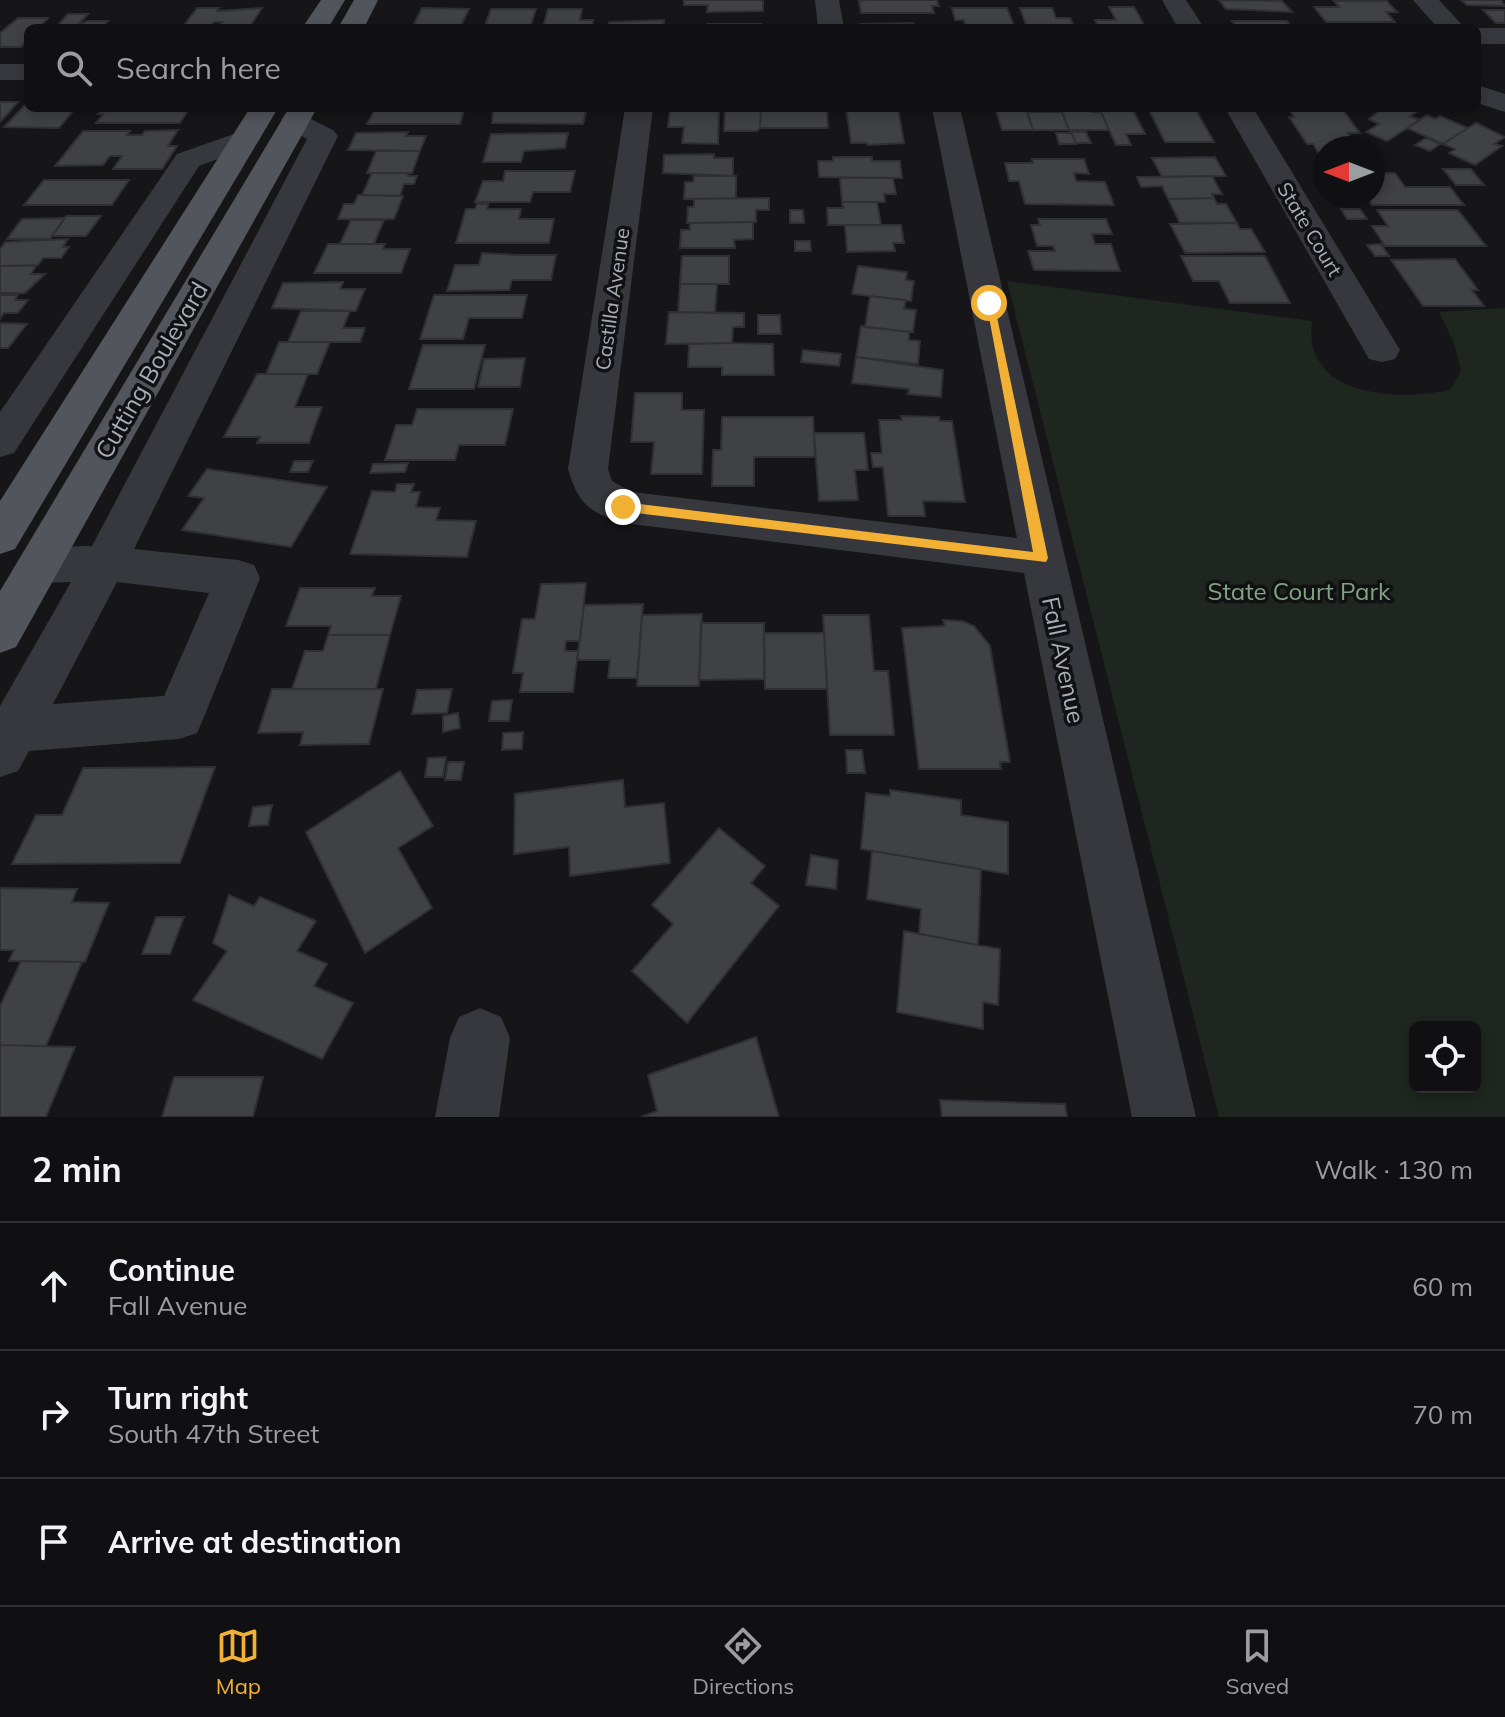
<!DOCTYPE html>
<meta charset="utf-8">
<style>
body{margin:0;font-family:Mulish,sans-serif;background:#19191b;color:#f1f3f6}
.controls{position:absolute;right:24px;bottom:24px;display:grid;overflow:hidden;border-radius:12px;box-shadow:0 4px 12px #0003}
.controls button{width:72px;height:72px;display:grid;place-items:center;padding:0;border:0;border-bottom:2px solid #303032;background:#101012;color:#f1f3f6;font:40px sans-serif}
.compass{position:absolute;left:1313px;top:136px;width:72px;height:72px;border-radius:50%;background:#101012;box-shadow:0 4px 12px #0003;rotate:270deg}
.stop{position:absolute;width:24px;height:24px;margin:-18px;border:6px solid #f2b134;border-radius:50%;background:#fff}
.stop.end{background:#f2b134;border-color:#fff;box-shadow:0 2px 8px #0008}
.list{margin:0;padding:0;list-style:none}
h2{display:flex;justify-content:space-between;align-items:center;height:104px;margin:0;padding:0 32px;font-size:34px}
h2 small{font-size:26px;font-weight:400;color:#9c9d9f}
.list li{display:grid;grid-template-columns:52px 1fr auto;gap:24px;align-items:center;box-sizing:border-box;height:128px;padding:0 32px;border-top:2px solid #303032}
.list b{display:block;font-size:30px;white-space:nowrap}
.list p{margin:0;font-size:26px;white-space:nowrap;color:#9c9d9f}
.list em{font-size:26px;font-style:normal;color:#9c9d9f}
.icon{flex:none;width:44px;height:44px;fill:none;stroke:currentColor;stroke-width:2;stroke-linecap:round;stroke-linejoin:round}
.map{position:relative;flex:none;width:1505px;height:1117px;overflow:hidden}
.search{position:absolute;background:#101012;box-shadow:0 4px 12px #0003;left:24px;right:24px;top:24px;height:88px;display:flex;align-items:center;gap:20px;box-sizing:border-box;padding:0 28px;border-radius:12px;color:#9c9d9f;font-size:30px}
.sheet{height:488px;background:#101012}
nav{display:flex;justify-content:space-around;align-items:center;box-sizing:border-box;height:112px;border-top:2px solid #303032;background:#101012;font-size:22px;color:#9c9d9f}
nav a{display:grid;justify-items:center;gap:4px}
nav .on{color:#f2b134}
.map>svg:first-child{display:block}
.green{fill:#1e261f;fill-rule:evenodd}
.building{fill:#404145;stroke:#303034;stroke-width:2}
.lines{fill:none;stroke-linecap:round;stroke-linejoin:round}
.minor{fill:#37383d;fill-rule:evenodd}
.primary{fill:#53555c;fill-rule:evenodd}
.route{fill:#f2b134}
.labels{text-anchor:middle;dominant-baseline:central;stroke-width:7;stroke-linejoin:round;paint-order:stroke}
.far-street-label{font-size:20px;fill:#a8adb8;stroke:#111113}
.street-label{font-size:24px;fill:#a8adb8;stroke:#111113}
.park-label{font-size:24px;fill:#7fa381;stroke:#111113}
</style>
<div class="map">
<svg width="1505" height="1117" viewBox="0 0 1505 1117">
<rect width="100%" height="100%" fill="#161618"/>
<path class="green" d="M1007,281L1312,321C1302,397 1397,401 1450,390L1461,370L1454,343L1439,312L1505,308V1117H1219ZM1415,1027H1475V1087H1415Z"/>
<path class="building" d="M684,0H763V11L707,12L708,5H684Z
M868,0H937L939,6H932L934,13H861L859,1Z
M1219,0L1282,1L1292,12L1226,9Z
M1461,0H1501L1505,6L1467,5Z
M1334,1H1387L1397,12H1386L1395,22H1326L1314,7H1339Z
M1109,7H1134L1146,28H1099L1095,20H1116Z
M197,8H219L217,11L262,8L249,28H217L222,22H214L210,28H182Z
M422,8L469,9L460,28H412Z
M952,8H1007L1015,28H966L964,20H955Z
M1020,8H1052L1056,18H1070L1075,28H1027Z
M491,9H536L530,28H484Z
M548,9H582L580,20H593L592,28H543Z
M1483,10H1505V23H1496Z
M68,14H88L77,26L87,21H108L102,28H55Z
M18,18H48L39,28H28V39L21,47H0V33Z
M664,20L663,28H607L609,22Z
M1232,21H1287L1292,28H1237Z
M913,23L914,28H861L860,24Z
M707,24H761V28H706Z
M0,102H18L0,122Z
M28,102V108L74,110L59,128L4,127Z
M103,108H190L180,123H96L103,114H98Z
M388,108H465L460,124H367L374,111H387Z
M493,108H587L583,124L492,123Z
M670,108L719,111L718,144L682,143L684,127H668Z
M725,108H761L760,128L757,131H724Z
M761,108H827L828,128H760Z
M846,108H898L904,143L868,145L867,143H851Z
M995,108H1026L1033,130H1002Z
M1060,108H1089L1091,112H1101L1109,130H1069Z
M1109,108H1132L1145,134H1126L1131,145H1116L1100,110Z
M1148,108H1195L1214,142H1165Z
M1288,108L1342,109L1360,133H1348L1360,148H1325V154H1319L1313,144H1307L1289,117H1294Z
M1383,108H1423L1410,116L1420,120L1387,141L1366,132L1379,124L1369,119Z
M1027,112H1062L1069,130H1033Z
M1427,115L1435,119L1440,116L1468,128L1443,144L1407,128Z
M1476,123L1505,137L1494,144L1502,146L1475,165L1449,153L1455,149L1443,144Z
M178,130L168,146H177L162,169H113L122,156H110L103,165L55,166L83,131H130L127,135H142L145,131Z
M408,132L406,136H426L420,151L348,150L356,133Z
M1071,132H1086L1091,143H1076Z
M568,133L565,148L524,151L521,162H483L491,134Z
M1056,133H1072L1076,144H1059Z
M1426,138L1440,144L1430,151L1415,145Z
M376,151H420L412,173H367Z
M714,154V158H733V176L663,173L664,155Z
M833,157H872V161H900L902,178L819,177L818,161H833Z
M1215,157L1226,176L1162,177L1152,158Z
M1032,159H1084L1089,174L1074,173L1076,181L1105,182L1114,205L1025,204L1019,181H1009L1005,163H1033Z
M1443,169H1471L1484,185H1456Z
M505,171H575L570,192H533L530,202H475L483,181H503Z
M372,173H408V176H417L414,184H404L400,196L362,195Z
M1373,173H1395L1405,187H1450L1464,205H1372L1366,196H1373Z
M694,176H736V198L684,199L685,182H693Z
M1212,176L1222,194H1212L1214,198L1168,199L1162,186L1141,187L1137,177Z
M840,178H893L896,194H884L885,202H842Z
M44,180H129L112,205H24Z
M358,195H362L403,196L394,219H338L344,204H354Z
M769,198V210H756V222L687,223L688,207H694V199Z
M1214,198L1217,204H1226L1237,223H1180L1168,199Z
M842,202H877L881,225H828L827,208H843Z
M477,204H488L487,209H521L519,219H554L549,243H456L466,209H475Z
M1341,209H1360L1367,219H1347Z
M790,210H803L804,223H790Z
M1377,210H1458L1486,246H1385L1372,226H1388Z
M66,216H101L86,236H52Z
M65,218L50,239H7L22,219Z
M1038,219H1106L1112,234H1092L1095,244H1111L1120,271L1034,270L1028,251H1055L1053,246H1037L1031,225H1040Z
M351,220H384L374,244H340Z
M753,222V239L734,240L735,248H680L681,230H690V223Z
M1237,223L1240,229H1251L1265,252L1185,253L1170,224Z
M845,225H901L904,243H893L895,251L847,252Z
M68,239L63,247H69L61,258H43L38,265L0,266V249L5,242Z
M795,241H810L811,251H795Z
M328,244H385L383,249H410L401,273H314Z
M1381,244L1389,256H1375L1367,245Z
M482,253L518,255H556L551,280H512L509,290L447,291L455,265H479Z
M682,256H729V284H680Z
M1181,256H1265L1290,303H1230L1219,281H1193Z
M1455,259L1478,290H1472L1484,306H1423L1391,260Z
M0,266H36L31,274H45L25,293H0Z
M858,266L907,272L906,280L914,281L911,301L852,294Z
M343,282L340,289H365L356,311L272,308L283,283Z
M680,284H717L715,313L678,312Z
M0,295H18L15,300H28L18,313H4L0,319Z
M434,295H527L522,318H469L463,339H420Z
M870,296L906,300L904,309L916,310L913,332L865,327Z
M301,311H350L343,328H365L360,342H288Z
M669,312L744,313V327H733L732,343L666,344Z
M758,315H780L781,334H758Z
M0,323L27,324L8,348H0Z
M861,326L909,332V340L920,341L918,364L856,357Z
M279,342H330L317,374H266Z
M732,343L773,344L774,375H722V367H688L689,344Z
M423,345H485L474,389H409Z
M803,350L841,354L839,366L801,362Z
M856,357L943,370L941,397L908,394L909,389L852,383Z
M525,358L520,387H478L484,359Z
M257,374H308L295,407H322L309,443H257L260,437H224Z
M635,393H682V410H704L702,474H651L654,442H631Z
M417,409H513L505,445H459L455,460H385L396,425H412Z
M901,416L939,417L940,421H952L965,502L923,501L925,516H888L883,467H873L871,453H882L879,420H902Z
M722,417H813L815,457H754V486H712L713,450H721Z
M814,433H864L868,470H855L858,500L819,501Z
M294,461H313L308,472H290Z
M408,463L405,472L370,473L373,464Z
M207,469L327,487L291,547L182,530L204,498L188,496Z
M397,484H414L411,492H420L416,507L440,508L436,520L476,521L467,557L350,554L372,491L395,492Z
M586,583L580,641H566L565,651H578L573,692H520L523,673H513L522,619H535L541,584Z
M300,588H375L372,596H401L390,635H328L331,626H286Z
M643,604L637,678H608L610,660H577L584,605Z
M702,614L699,686H637L642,615Z
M823,615H869L874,671H888L894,735H830Z
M943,620L962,621L974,626L990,646L1010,762H1000L1001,769H919L902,628L945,626Z
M701,623H764V679L699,680Z
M764,633H824L827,689H765Z
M328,635H390L376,689H292L305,651H323Z
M272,689H383L369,744L300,745L303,732L258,733Z
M452,689L447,713L412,714L417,690Z
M512,700L509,721H489L492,701Z
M458,713L460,728L443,732V716Z
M523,732L522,749L502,750L503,733Z
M846,750H862L865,773H847Z
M446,757L443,777H425L428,758Z
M448,762H464L461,780H445Z
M215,767L180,863L12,864L36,815H62L83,768Z
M400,771L433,826L398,848L432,908L365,953L306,832Z
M623,780L625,807L664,803L670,863L570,876L569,847L514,854L515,794Z
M890,790L961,800V815L1008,822V874L861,849L866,793L890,796Z
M272,805L268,825L249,826L253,807Z
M719,828L765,866L751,883L779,906L687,1023L632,971L673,924L652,905Z
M872,851L981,869L978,945L919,934L921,909L867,899Z
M811,855L838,860L836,889L806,885Z
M0,888L77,889L72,902L109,903L85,962L9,961L14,950H0Z
M229,895L254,906L260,897L316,921L297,951L327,964L314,986L353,1003L322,1059L193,1000L227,951L213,943Z
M156,917H184L170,954H142Z
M904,931L1000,949L998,1005L983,1002V1029L897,1012Z
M21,961L82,962L46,1046L0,1045V1006Z
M756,1037L779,1117H641L657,1111L648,1075Z
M0,1045L75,1047L46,1117H0Z
M174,1077H263L253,1117H162Z
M940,1100L1065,1104L1067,1117H942Z"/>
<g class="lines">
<path class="minor" d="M815,0H839L844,28H818Z
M1162,0H1186L1204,28H1178Z
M1413,0H1439L1465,28H1438Z
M1477,28H1505V44H1477Z
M0,64H28V80H0Z
M1477,85L1505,94V112L1477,103Z
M625,108H653L608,469L612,481L632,492L1017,538L932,108H960L1196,1117H1132L1024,573L623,523C588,512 578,503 568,469Z
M1225,108H1253L1400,350L1395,359L1382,362L1369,359Z
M295,111L333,130L338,136L134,549L238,560L254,565L260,578L204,717L197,733L179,739L29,751L18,771L0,777V706L71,582L39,583L23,578L17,565L23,552L39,547L92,546L307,139L285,126L281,120L285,114ZM117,582L209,593L164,696L53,704Z
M245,130L255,133L260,139L255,145L199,166L14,453L0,457V412L177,154Z
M480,1008L501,1017L510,1038L499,1117H435L450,1038L459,1017Z"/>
<path class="primary" d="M321,0H345L328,28H302Z
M354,0H378L364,28H338Z
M250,108H278L15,549L0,554V501Z
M289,108H317L16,647L0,653V591Z"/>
</g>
<path class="route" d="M986,301L994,303L1048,558L1046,562L619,511V504L623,502L1033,552Z"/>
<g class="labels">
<g class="far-street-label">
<text transform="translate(1310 229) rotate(59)">State Court</text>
<text transform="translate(612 299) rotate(-82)">Castilla Avenue</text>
</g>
<g class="street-label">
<text transform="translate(151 370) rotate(-60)">Cutting Boulevard</text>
<text transform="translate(1064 660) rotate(78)">Fall Avenue</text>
</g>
<g class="park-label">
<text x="1299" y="591">State Court Park</text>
</g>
</g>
</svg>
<div class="controls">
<button><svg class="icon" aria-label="locate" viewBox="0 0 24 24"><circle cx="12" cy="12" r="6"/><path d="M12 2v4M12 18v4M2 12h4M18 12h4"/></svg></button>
</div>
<svg class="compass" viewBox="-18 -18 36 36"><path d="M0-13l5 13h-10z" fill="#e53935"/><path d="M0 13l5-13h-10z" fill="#9c9d9f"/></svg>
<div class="stop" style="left:989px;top:303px"></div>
<div class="stop end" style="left:623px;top:507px"></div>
<div class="search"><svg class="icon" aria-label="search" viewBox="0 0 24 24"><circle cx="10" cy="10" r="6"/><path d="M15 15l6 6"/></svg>Search here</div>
</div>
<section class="sheet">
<h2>2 min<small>Walk · 130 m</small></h2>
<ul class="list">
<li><svg class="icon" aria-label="ahead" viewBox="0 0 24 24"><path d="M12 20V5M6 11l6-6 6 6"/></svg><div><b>Continue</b><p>Fall Avenue</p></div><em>60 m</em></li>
<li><svg class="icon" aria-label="right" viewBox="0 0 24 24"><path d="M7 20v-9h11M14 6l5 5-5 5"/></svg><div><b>Turn right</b><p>South 47th Street</p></div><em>70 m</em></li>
<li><svg class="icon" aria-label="arrive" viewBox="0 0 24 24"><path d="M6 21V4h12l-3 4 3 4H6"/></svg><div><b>Arrive at destination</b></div></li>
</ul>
</section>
<nav>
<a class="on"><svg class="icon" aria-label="map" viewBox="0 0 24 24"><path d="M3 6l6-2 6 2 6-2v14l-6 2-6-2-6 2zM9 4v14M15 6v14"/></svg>Map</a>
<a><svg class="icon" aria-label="directions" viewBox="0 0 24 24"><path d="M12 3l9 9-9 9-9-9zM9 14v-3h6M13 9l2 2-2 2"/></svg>Directions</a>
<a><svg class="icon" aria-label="saved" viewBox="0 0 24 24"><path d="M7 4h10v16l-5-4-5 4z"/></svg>Saved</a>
</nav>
